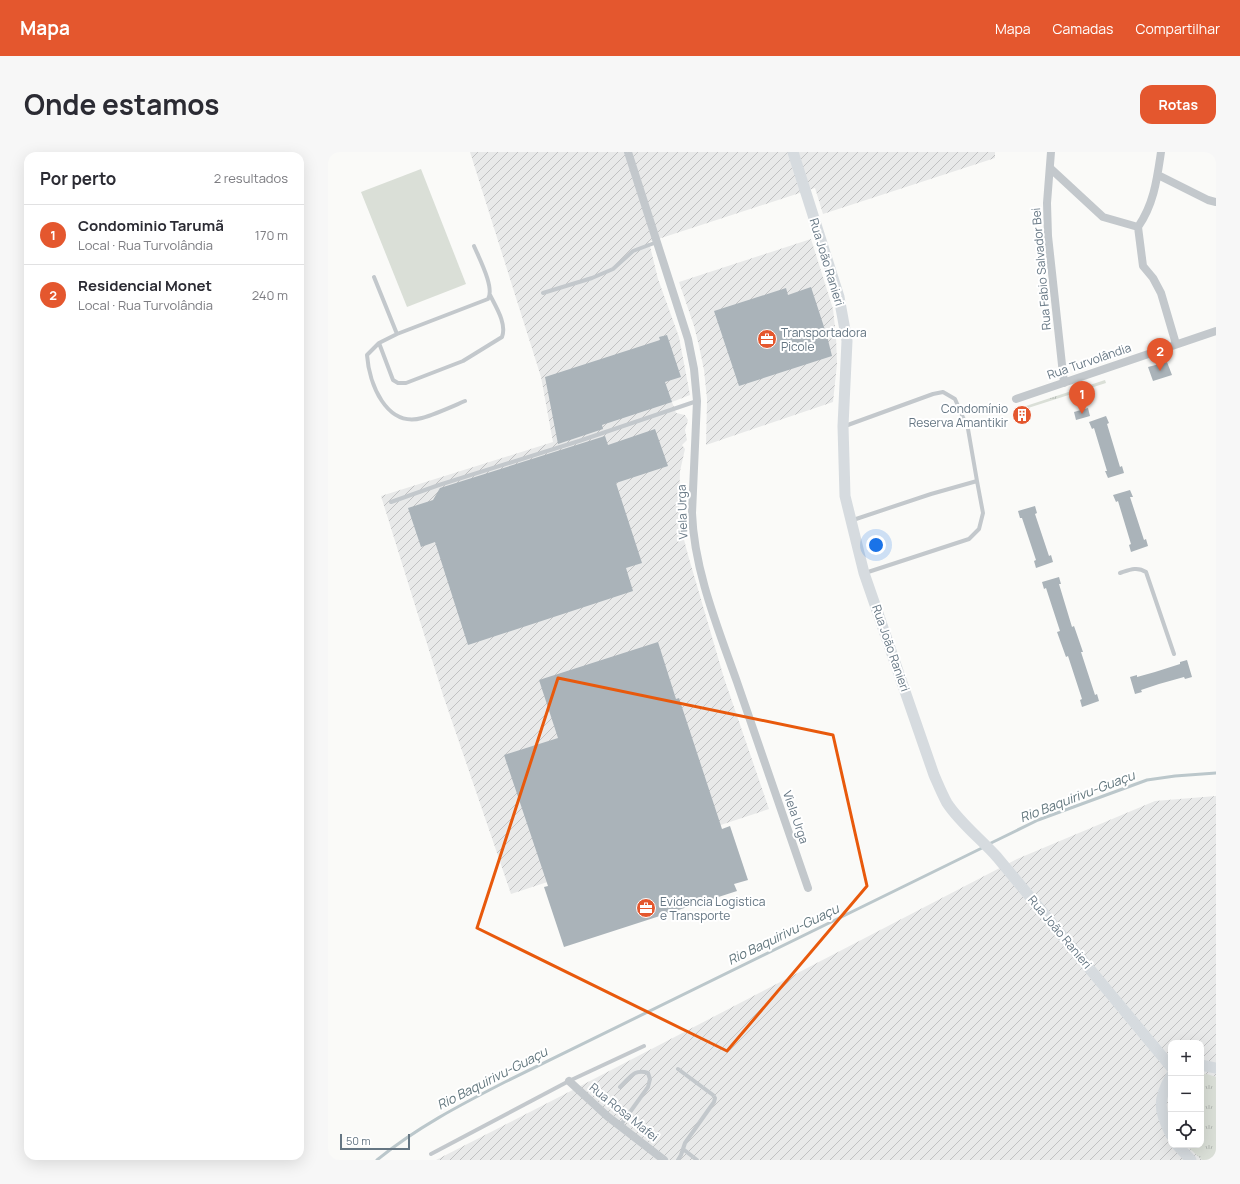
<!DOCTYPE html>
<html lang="pt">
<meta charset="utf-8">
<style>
body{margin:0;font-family:Manrope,sans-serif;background:#f7f7f7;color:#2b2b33}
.controls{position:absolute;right:12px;bottom:12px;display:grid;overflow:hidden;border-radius:8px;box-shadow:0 4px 16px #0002}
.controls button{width:36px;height:36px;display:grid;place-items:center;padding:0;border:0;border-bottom:1px solid #e1e1e2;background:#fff;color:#2b2b33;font:20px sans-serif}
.scale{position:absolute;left:12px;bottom:10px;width:70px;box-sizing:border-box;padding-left:4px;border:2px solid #657683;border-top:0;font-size:11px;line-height:14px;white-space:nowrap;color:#657683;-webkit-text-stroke:3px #fff;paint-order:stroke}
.you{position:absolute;left:548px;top:393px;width:14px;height:14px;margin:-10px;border:3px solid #fff;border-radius:50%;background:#1a73e8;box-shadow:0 0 0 6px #1a73e833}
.badge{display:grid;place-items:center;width:26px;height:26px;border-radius:50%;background:#e4572e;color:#fff;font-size:13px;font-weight:700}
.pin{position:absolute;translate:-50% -33px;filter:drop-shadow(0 1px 2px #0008)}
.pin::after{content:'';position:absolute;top:21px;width:14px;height:12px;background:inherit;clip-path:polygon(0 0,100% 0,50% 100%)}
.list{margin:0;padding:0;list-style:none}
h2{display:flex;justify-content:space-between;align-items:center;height:52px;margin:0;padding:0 16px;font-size:17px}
h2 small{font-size:13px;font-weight:400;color:#7c7c81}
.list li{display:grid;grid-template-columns:26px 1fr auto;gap:12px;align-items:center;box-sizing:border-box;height:60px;padding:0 16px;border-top:1px solid #e1e1e2}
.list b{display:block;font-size:15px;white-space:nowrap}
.list p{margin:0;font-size:13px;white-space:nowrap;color:#7c7c81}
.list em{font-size:13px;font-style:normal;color:#7c7c81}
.icon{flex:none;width:22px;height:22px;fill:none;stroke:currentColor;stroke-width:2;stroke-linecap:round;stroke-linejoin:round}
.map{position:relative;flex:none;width:888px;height:1008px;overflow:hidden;border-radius:12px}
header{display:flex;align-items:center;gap:24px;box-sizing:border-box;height:56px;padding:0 20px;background:#e4572e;color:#fff}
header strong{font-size:19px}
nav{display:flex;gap:22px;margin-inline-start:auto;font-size:14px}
.intro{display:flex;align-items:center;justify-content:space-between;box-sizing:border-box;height:96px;padding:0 24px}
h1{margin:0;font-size:28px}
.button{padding:10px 18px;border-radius:12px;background:#e4572e;color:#fff;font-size:14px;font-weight:700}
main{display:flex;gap:24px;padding:0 24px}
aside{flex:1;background:#fff;border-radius:12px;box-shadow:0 4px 16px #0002}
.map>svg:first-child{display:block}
.industrial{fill:url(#industrial-furrows);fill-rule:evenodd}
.grass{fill:url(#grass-tufts)}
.garden{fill:#dadfd7}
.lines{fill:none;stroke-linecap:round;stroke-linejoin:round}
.stream{stroke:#bbc7cb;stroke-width:3}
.building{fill:#aab3b9}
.lane{stroke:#c3c8cc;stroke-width:4}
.street{stroke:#c3c8cc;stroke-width:8}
.secondary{stroke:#d6dbdf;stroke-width:11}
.marked{fill:none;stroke:#e8590c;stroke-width:3;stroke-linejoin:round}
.labels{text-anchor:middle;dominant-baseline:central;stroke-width:4;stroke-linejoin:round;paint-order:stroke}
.street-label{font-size:12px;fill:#657683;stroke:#fff}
.poi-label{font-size:12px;fill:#657683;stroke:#fff;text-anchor:start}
.water-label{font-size:13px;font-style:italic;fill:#60757c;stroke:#fff}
</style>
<header>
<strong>Mapa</strong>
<nav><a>Mapa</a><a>Camadas</a><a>Compartilhar</a></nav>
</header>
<div class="intro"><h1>Onde estamos</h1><a class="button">Rotas</a></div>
<main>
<aside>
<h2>Por perto<small>2 resultados</small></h2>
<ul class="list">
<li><span class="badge">1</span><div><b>Condominio Tarumã</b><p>Local · Rua Turvolândia</p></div><em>170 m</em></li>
<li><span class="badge">2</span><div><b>Residencial Monet</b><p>Local · Rua Turvolândia</p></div><em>240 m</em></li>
</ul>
</aside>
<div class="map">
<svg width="888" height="1008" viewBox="0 0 888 1008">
<defs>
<pattern id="industrial-furrows" width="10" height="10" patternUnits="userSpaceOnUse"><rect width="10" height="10" fill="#e8e9e9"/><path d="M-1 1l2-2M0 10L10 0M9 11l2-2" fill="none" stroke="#c0c1c2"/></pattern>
<pattern id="grass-tufts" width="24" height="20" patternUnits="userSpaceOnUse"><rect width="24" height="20" fill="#dadfd7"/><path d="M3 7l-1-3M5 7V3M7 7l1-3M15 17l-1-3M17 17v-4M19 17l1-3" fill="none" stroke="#b4b9b4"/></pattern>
</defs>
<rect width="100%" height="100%" fill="#fafaf8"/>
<path class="industrial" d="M142,0H667V6L495,62L487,36L321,90L330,127L351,185L362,243L344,250L348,261L357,263L360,268L357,278L359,288L354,293L357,297L352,319L351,350L352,372L360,403L396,526L441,657L183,742L115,543L53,344L225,290L213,225Z
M483,87L505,157L508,184L509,212L505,250L378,293L379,247L376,218L371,194L366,174L351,130Z
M888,644V1008H108L237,942L689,707L827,649ZM843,891H873V993H843Z"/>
<path class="grass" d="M777,228L778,231L697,257L687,259L686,258Z
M873,922H879L888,925V1008H874L858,993H873Z"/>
<path class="garden" d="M93,17L138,132L79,155L33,40Z"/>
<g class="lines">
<path class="stream" d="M661,692L710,668L819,628L847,624L888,621
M49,1008C88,976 132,953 177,930L656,695"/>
</g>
<path class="building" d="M483,135L499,184L504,204L411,234L386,159L458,136L460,143Z
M339,183L353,225L337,230L344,250L274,273L275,277L230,292L217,225L332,188L331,185Z
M839,210L844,223L825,229L820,215Z
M760,256L762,264L748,268L746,260Z
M697,257L700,266L690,269L687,259Z
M778,264L781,271L779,272L792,315L794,314L796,321L780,326L777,319H779L766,276L764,277L761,270Z
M327,277L340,314L288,331L314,411L298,416L305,439L140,493L107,390L93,395L80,356L105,348L112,336L277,284L280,293Z
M802,338L805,345H802L816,388L818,387L820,394L803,400L801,393L803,392L790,349L788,350L785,343Z
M707,354L709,361L707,362L721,404L723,403L725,410L708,416L706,409L708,408L694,366H692L690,359Z
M731,425L733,432H731L744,475L746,474L755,500H753L767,543L769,542L771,549L754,555L752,548L754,547L740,504L738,505L729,480L732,479L718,436L716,437L714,430Z
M330,490L348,547L351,546L394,677L402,674L420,728L406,732L409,739L236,795L216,735L220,734L176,603L230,586L211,528Z
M859,508L864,525L857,527L856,525L831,532L813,538L814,540L807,542L802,525L809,523V525L827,520L852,512V510Z"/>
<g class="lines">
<path class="lane" d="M46,125L69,182L51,191L39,203C41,231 58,276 94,266C108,262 123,255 137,249
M215,141L264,126L285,117L305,99L329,90
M69,182L160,147C167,136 151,106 146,94
M51,191L65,228L70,231H78L135,209L174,185C179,172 168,155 162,143
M517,274L605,242L615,240L627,247L640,277L649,329L603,342L525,368
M63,350L111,333L251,289L369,249
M537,421L641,387L651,377L655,361L649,329
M792,421C801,418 809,414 818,420L846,502
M350,917L385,943L387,946L386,950L357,991L353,1003L350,1008
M292,935C302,926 306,916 320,921L322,927L320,935L292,974
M355,997L369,1008
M103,1002L241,929L316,894"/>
<path class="street" d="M300,0L360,187L366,217L369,249L364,361C366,418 390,476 409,530C432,598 456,667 480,736
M723,0L719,51L720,84L736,231
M722,16L775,65L810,75L815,114L825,126L833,141L848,192
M830,23L880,48L888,50
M810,75C826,52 829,27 833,0
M688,247L888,179
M241,929L279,964L336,1008"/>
<path class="secondary" d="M465,0L511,145L519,189L515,274L517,344L536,421L606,623C610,632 614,642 619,651C632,671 653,687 669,705L843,915
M873,913L888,916
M843,924C829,948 831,959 843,983
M849,993L863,1008"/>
</g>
<path class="marked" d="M230,526L505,583L539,734L399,899L149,776Z"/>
<defs>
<g id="office-disc" transform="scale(1)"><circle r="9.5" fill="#e4572e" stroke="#fff"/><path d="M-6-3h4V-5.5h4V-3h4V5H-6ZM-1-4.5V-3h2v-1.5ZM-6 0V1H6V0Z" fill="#fff"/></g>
<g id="building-disc" transform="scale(1)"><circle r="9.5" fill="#e4572e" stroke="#fff"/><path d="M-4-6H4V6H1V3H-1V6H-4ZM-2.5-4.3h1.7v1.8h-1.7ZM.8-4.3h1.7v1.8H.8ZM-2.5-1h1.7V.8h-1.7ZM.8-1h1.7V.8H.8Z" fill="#fff"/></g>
</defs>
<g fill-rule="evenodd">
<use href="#office-disc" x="439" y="187"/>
<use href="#building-disc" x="694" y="263"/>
<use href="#office-disc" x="318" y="756"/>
</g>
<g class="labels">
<g class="street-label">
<text transform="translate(499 110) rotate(73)">Rua João Ranieri</text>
<text transform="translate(713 117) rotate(-95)">Rua Fabio Salvador Bei</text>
<text transform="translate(761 209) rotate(-19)">Rua Turvolândia</text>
<text transform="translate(354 360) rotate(-92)">Viela Urga</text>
<text transform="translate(563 496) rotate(71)">Rua João Ranieri</text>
<text transform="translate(468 665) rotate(71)">Viela Urga</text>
<text transform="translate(732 780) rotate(50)">Rua João Ranieri</text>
<text transform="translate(296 960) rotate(39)">Rua Rosa Mafei</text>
</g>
<g class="poi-label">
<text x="453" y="180">Transportadora<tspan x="453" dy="14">Picole</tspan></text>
<text x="680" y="256" text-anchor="end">Condomínio<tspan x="680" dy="14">Reserva Amantikir</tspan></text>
<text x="332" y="749">Evidencia Logistica<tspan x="332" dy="14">e Transporte</tspan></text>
</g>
<g class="water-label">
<text transform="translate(749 644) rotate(-21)">Rio Baquirivu-Guaçu</text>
<text transform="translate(455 782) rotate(-26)">Rio Baquirivu-Guaçu</text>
<text transform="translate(164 926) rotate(-27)">Rio Baquirivu-Guaçu</text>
</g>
</g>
</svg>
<div class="controls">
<button>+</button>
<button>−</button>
<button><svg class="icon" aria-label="locate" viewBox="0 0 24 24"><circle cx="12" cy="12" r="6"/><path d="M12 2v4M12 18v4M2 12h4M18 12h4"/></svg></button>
</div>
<div class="scale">50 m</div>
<div class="you"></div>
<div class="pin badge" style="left:754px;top:262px">1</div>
<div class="pin badge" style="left:832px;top:219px">2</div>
</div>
</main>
